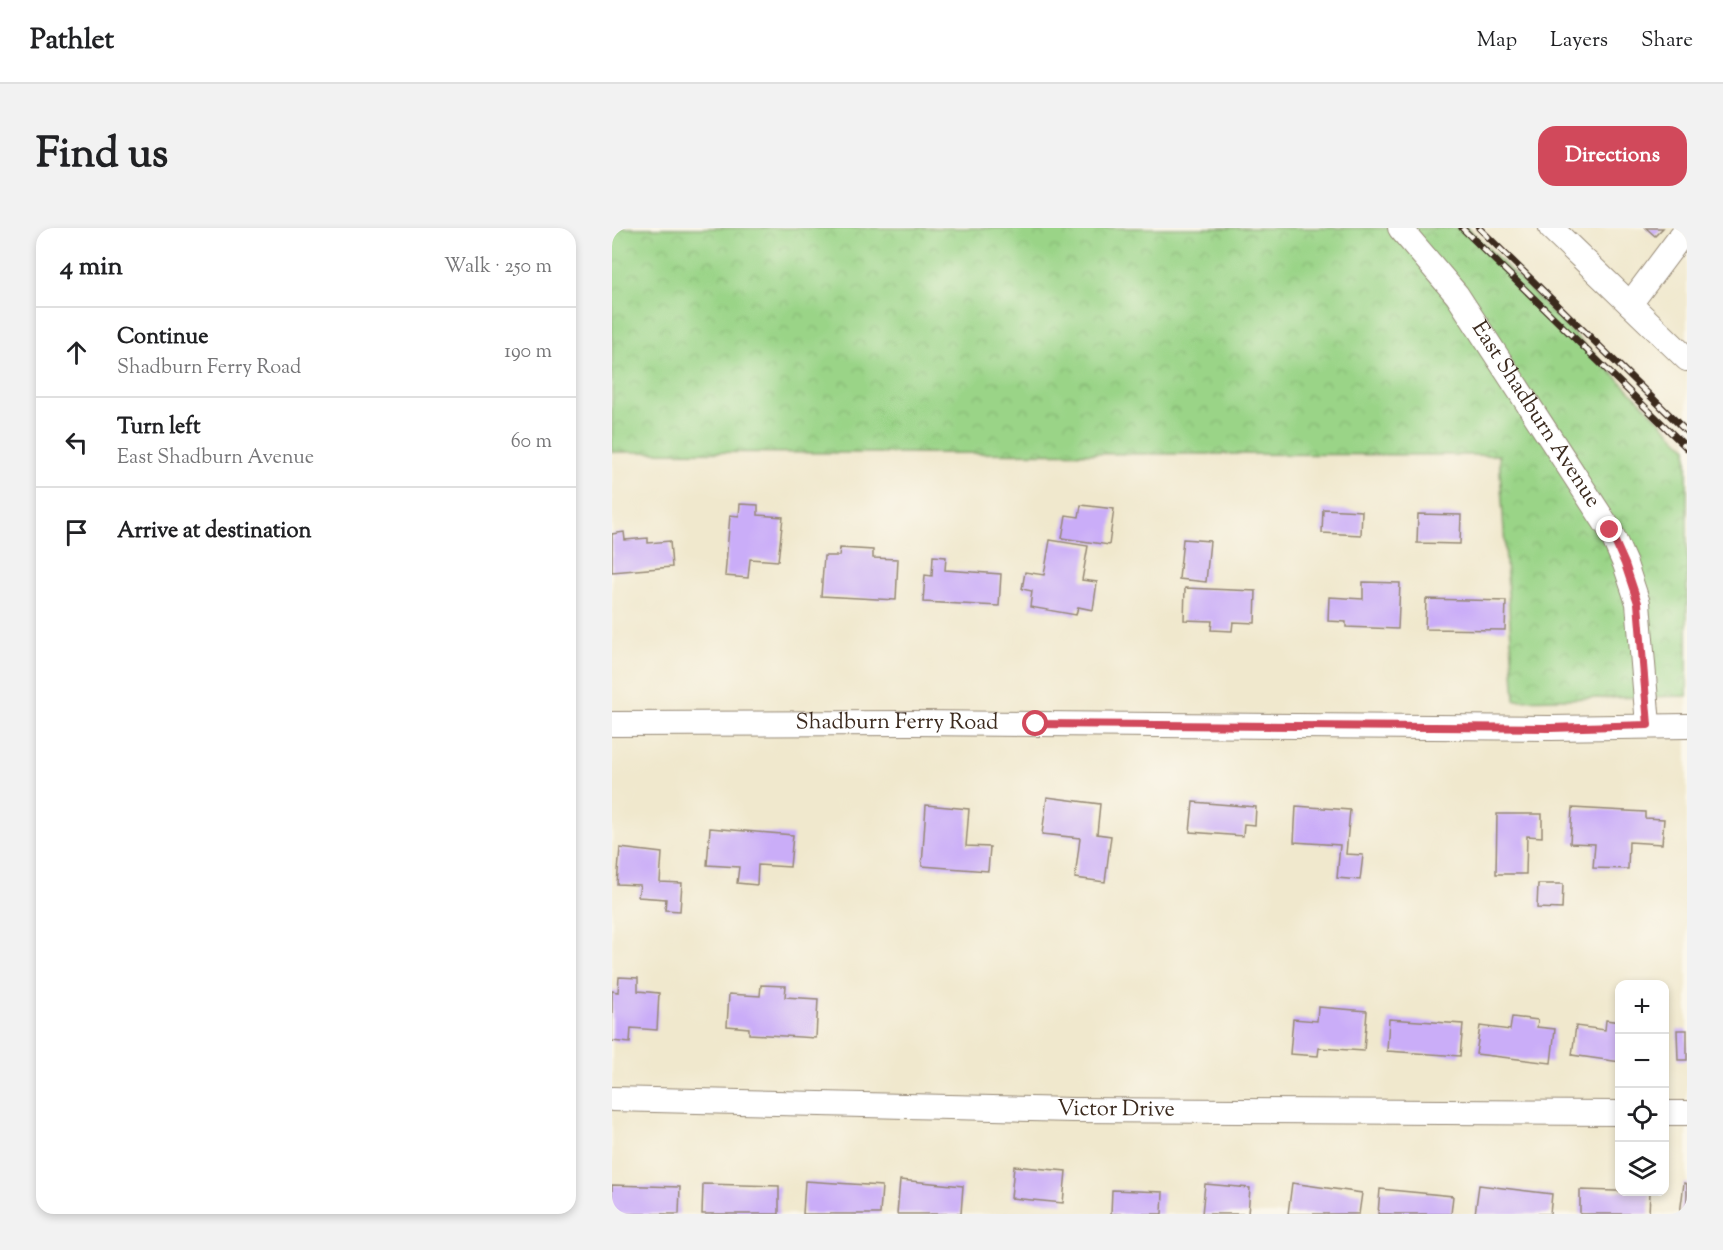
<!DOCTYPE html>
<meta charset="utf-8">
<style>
body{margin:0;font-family:"Sorts Mill Goudy",serif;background:#f2f2f2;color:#202124}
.controls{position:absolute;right:18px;bottom:18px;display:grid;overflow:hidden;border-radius:12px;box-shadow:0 3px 9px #0003}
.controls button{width:54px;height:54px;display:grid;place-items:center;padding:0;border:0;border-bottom:2px solid #e0e0e0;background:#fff;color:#202124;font:30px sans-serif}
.stop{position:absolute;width:18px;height:18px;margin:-14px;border:4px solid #d1495b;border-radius:50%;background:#fff}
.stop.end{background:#d1495b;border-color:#fff;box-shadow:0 2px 6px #0008}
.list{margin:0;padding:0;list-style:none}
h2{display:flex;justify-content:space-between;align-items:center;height:78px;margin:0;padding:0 24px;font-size:26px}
h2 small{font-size:20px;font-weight:400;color:#757577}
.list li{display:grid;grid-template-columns:39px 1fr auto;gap:18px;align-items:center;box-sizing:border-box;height:90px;padding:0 24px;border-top:2px solid #e0e0e0}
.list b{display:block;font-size:22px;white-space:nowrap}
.list p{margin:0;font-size:20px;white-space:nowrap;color:#757577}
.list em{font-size:20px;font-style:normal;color:#757577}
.icon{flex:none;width:33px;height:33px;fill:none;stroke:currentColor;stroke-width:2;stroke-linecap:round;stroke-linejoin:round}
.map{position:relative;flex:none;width:1075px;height:986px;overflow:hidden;border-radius:18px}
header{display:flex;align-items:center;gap:36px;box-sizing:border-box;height:84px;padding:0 30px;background:#fff;border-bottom:2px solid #e0e0e0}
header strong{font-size:28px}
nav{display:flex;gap:33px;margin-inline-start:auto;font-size:21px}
.intro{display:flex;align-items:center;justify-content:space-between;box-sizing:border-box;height:144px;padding:0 36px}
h1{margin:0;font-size:42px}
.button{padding:15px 27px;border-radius:18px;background:#d1495b;color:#fff;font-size:21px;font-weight:700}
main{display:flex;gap:36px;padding:0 36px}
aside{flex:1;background:#fff;border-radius:18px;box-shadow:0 3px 9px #0003}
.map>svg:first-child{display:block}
.park{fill:url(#park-crowns);stroke:#6a7f52;stroke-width:1.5}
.building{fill:#caadf8}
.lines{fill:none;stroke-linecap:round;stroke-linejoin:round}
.minor-casing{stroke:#968976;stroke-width:26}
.minor{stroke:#fff;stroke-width:24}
.rail-casing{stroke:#3b2a1e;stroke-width:7}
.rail{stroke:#fbf7ec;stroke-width:4.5;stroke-dasharray:14;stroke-linecap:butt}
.route{stroke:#d1495b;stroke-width:8}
.labels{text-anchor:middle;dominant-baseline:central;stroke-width:5;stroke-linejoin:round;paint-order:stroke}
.street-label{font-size:22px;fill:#3b2a1e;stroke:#fbf7ec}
</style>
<header>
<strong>Pathlet</strong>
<nav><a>Map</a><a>Layers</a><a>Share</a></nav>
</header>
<div class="intro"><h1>Find us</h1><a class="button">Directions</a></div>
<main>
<aside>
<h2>4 min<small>Walk · 250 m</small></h2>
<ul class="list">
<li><svg class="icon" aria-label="ahead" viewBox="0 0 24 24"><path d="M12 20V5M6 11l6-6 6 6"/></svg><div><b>Continue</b><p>Shadburn Ferry Road</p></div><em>190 m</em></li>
<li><svg class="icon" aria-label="left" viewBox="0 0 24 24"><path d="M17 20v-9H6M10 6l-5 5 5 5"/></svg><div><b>Turn left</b><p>East Shadburn Avenue</p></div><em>60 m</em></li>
<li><svg class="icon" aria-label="arrive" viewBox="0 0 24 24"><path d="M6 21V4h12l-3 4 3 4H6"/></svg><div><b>Arrive at destination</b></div></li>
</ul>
</aside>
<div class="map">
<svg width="1075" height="986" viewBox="0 0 1075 986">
<defs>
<pattern id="park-crowns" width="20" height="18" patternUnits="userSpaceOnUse" patternTransform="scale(1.5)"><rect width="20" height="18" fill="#9ad487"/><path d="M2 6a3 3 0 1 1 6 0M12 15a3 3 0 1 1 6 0" fill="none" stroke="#86b674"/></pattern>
</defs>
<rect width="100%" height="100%" fill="#fbf7ec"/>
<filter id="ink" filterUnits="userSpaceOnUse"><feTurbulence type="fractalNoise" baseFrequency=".0167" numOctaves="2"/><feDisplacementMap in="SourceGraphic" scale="12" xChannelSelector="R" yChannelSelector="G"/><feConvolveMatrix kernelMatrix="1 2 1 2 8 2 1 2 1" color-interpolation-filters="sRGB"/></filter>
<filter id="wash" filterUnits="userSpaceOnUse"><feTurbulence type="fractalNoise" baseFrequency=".008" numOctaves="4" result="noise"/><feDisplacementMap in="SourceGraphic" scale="24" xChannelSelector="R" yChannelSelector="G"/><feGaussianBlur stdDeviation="1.35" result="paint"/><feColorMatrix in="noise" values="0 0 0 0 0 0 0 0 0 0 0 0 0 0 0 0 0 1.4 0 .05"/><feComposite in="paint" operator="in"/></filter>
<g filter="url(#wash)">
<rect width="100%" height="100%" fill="#f0e8cd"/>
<path class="park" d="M0,0H856L1075,220V468L903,472L887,227L0,224Z"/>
<g id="blocks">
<path class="building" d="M1034,0H1051L1043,8Z
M128,276L146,277V287L171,289L166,333L138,331L136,350L113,348L118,287L127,288Z
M469,277L502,281L497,317L450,310L454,287L467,289Z
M711,281L750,283L749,307L710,305Z
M806,286L849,287L848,316L805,315Z
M12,304L13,312L36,310V315L58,313L60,339L0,344V306Z
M571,311L598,313L594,354L567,351Z
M438,312L476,318L470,352L485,354L481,382L466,379L464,387L418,379L420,363L410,361L413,344L432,347Z
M228,320L261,322V330L286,331L284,372L209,368L212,328H227Z
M321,328L334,329L333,342L389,346L387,378L311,374L313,347L320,348Z
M751,354L788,355L786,401L734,399V394L716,393L717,369L751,371Z
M573,360L644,363L643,395L621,394L620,403L599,402L600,393L572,392Z
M814,371L894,373L893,402L813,401Z
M435,569L488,576L485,606L499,608L493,654L463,650L468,610L430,606Z
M581,574L644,579L643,597L632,596L631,608L578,604Z
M314,577L357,581L354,618L378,619L376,643L310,638Z
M684,578L738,582L734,626L751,627L748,652L725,650L728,617L682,614Z
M960,580L1033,584V590L1052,591L1050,616L1017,614L1016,641L981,640L983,616L958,615Z
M885,586H930V609L915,608L914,646H884Z
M98,600L181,607L178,639L146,637L145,657L125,655L127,639L95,637Z
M8,620L50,625L48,654L70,655L68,683L53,682L54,671L26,669L28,657L5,656Z
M926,656H951L950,681L925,680Z
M7,749L26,750V763L47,765L45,802L19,800L18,815L0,813V763L6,764Z
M149,757L174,758L173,769L206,771L204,810L137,806V800L115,798L117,766L148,768Z
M706,779L755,783L752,823L707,820L706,828L678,826L681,791L705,793Z
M900,789L926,792L925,799L943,801L939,835L864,826L868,798L898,802Z
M777,791L851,796L848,828L775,823Z
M994,792L1008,794V834L960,827L964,798L993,802Z
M1065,802H1075V832H1066Z
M402,938L454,943L451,975L399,970Z
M288,952L351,958L349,986H285Z
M193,953L270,958L268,986H191Z
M680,955L750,965L747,986H676Z
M1072,955L1075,956V986H1068Z
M91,956L167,958V986H90Z
M593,956L638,960L636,986H590Z
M0,957L68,959L67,986H0Z
M867,957L940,966L938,986H863Z
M768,961L841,968L839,986H766Z
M500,962L551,964L550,986H499Z
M968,962L1038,964L1037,986H968Z"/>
</g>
</g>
<g filter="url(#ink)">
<use href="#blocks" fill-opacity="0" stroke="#968976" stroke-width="1.5"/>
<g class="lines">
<g class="minor-casing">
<g id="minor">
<path id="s1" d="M788,0L845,67L998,302L1013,336L1026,375L1036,497"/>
<path d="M939,0L1075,131"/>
<path d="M1018,76L1075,0"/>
<path id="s2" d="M0,496L300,495L938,500L1075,498"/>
<path id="s3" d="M0,871L461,882L1008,885"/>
<path d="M1052,885H1075"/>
</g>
</g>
<use href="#minor" class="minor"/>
<g class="rail-casing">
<path id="rail" d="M850,0L1075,220
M867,0L1075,204"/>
</g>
<use href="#rail" class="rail"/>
</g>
</g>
<g class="lines" filter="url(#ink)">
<path class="route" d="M424,496L938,500L1036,497L1026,375L1013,336L998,302"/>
</g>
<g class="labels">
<g class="street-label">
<text stroke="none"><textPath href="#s1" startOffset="231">East Shadburn Avenue</textPath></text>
<text stroke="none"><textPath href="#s2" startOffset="285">Shadburn Ferry Road</textPath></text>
<text stroke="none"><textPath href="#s3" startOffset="504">Victor Drive</textPath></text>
</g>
</g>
</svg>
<div class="controls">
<button>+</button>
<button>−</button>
<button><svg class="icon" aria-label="locate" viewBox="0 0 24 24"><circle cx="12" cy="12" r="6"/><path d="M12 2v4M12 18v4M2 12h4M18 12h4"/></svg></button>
<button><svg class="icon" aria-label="layers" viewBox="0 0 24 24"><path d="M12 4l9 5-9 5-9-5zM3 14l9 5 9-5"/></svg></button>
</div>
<div class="stop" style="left:424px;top:496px"></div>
<div class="stop end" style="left:998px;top:302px"></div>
</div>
</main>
